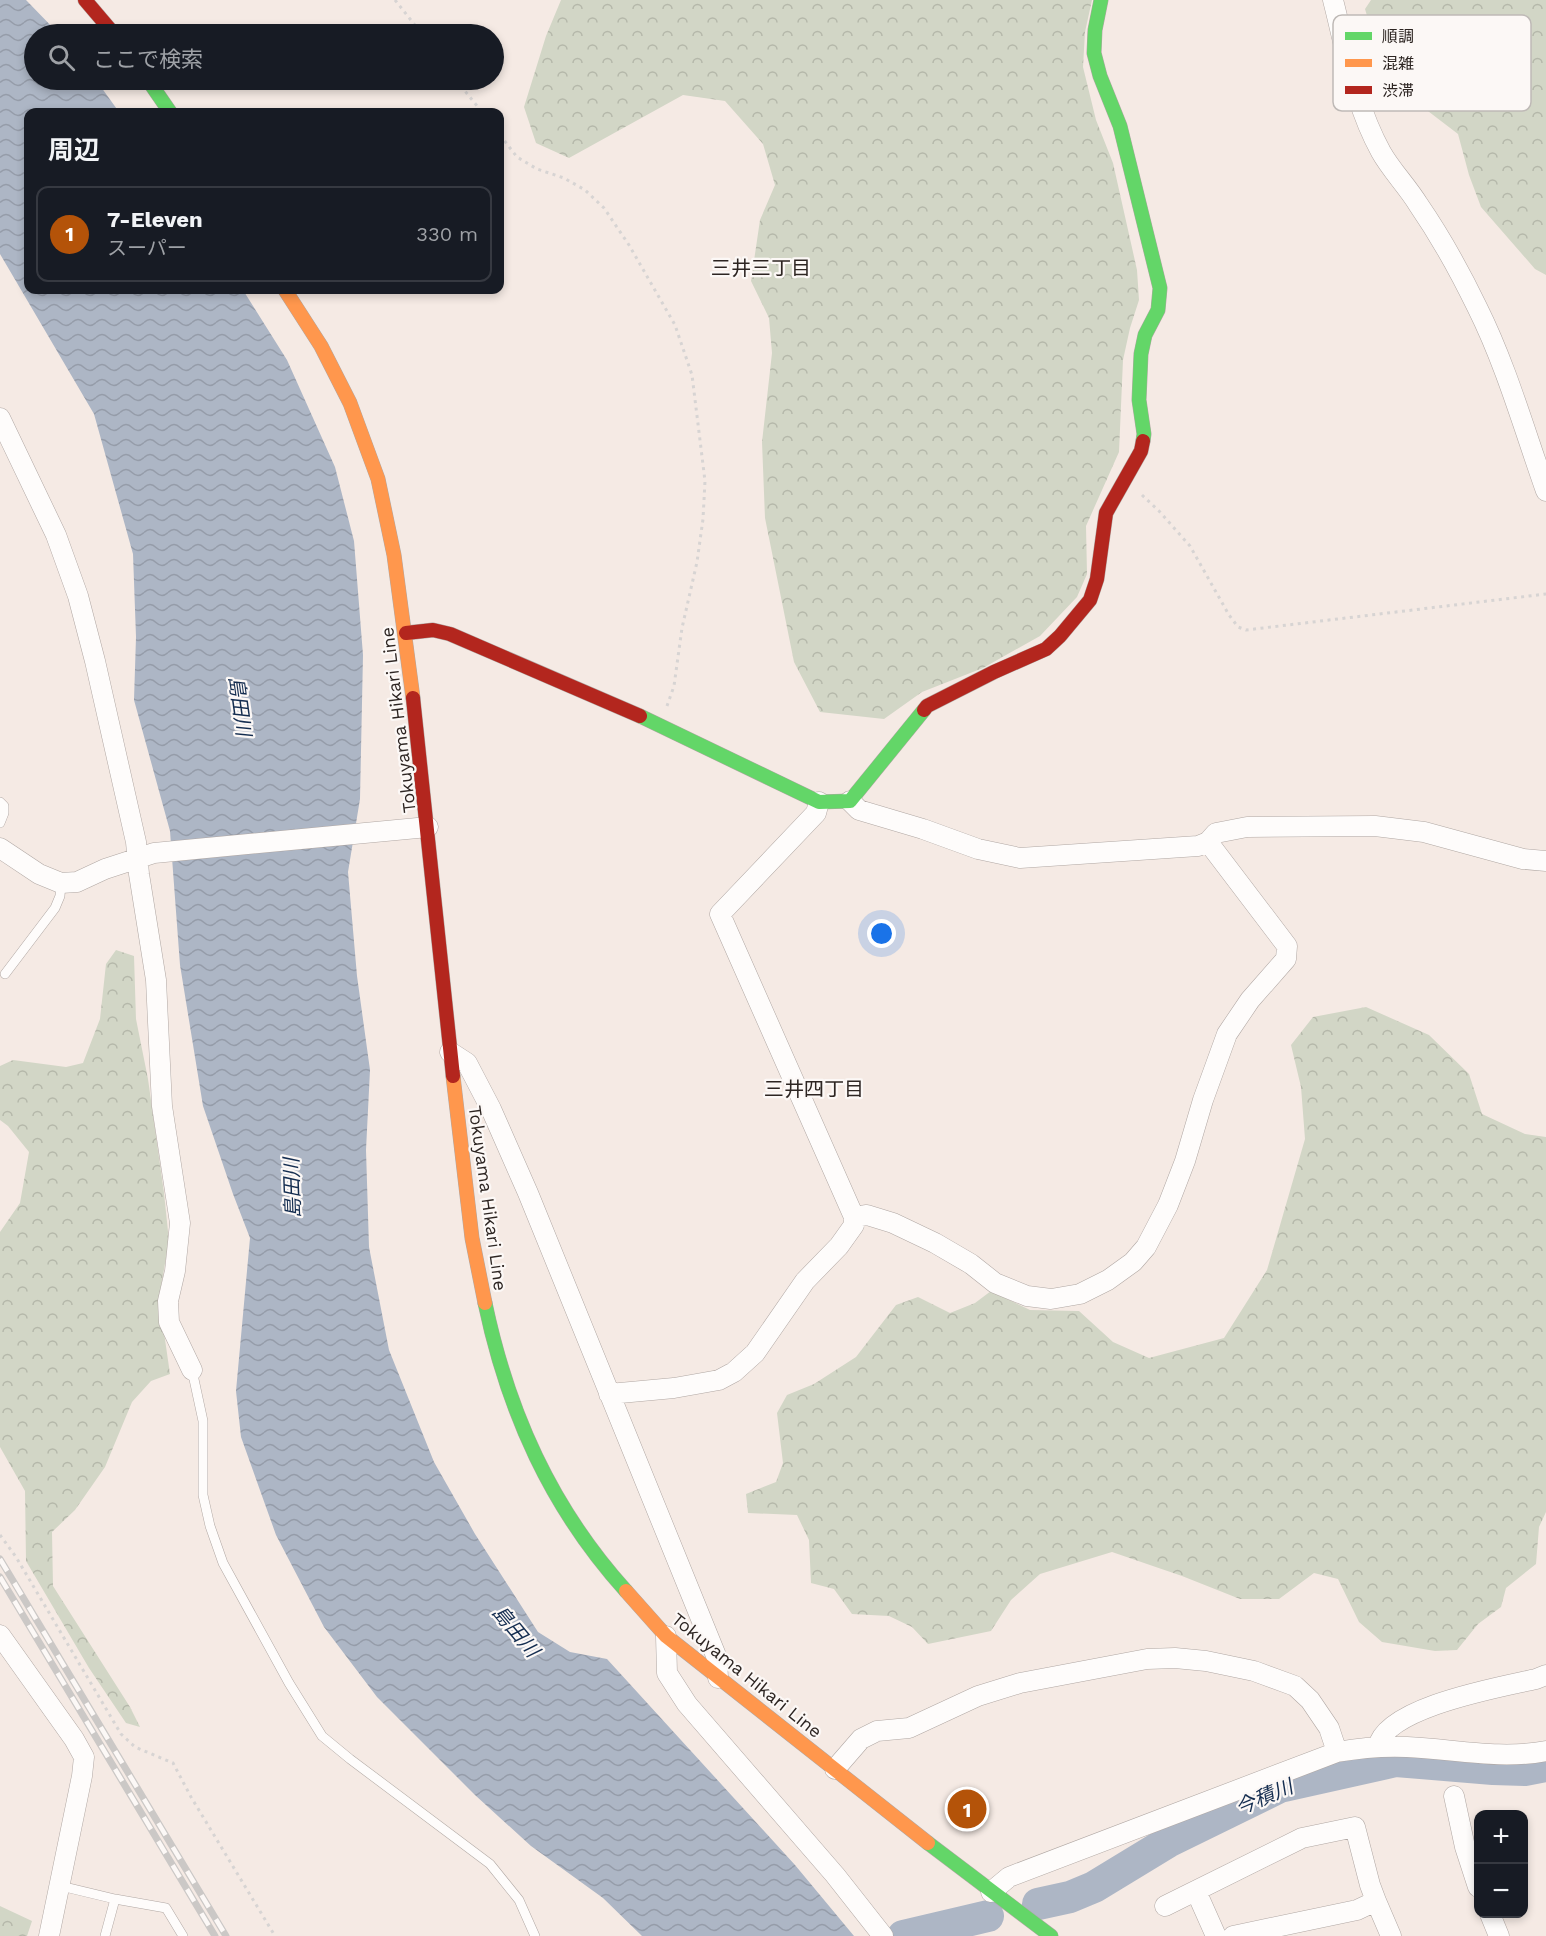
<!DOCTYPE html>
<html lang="ja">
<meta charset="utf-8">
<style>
body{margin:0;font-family:"Work Sans","Noto Sans JP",sans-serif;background:#20242c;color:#f1f3f6}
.controls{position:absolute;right:18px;bottom:18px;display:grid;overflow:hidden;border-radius:12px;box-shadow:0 3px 9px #0003}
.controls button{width:54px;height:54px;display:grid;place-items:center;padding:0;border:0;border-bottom:2px solid #363941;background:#171b24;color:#f1f3f6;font:30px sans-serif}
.you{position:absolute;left:882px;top:934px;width:21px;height:21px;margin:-15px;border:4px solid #fff;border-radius:50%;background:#1a73e8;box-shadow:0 0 0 9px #1a73e833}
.badge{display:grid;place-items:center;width:39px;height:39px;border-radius:50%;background:#b45309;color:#fff;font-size:20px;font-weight:700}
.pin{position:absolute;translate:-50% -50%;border:3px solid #fff;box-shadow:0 2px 6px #0006}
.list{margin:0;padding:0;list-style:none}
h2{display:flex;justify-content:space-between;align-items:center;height:78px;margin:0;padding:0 24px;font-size:26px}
h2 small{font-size:20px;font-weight:400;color:#9ea1a6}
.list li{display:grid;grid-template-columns:39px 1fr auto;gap:18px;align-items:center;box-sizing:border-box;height:96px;margin:0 12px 12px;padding:0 12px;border:2px solid #363941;border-radius:12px}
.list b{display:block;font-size:22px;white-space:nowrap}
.list p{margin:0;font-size:20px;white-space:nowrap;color:#9ea1a6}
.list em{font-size:20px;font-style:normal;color:#9ea1a6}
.icon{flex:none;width:33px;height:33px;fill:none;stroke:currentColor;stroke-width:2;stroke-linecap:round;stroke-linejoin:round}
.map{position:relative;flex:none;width:1546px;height:1936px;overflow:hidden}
.search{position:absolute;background:#171b24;box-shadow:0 3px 9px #0003;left:24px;top:24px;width:480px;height:66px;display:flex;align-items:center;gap:15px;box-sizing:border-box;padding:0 21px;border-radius:33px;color:#9ea1a6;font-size:22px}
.panel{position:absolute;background:#171b24;box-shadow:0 3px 9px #0003;left:24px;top:108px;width:480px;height:186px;border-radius:12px}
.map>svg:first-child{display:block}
.forest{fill:url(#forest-crowns)}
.water{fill:url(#water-waves)}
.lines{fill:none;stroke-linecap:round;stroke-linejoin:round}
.river{stroke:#adb6c5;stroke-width:32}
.lane-casing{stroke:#b0a7a3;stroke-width:10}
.street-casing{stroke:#b0a7a3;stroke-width:21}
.fast-casing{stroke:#b0a7a3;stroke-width:15}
.slow-casing{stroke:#b0a7a3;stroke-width:15}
.jam-casing{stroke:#b0a7a3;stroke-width:15}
.path{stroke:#d7d4d3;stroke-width:3;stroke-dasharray:3 4.5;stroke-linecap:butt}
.lane{stroke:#fefcfb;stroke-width:9}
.street{stroke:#fefcfb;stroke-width:20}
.fast{stroke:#63d668;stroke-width:14}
.slow{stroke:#ff974d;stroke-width:14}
.jam{stroke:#b3261e;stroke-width:14}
.rail-casing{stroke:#cbc8c6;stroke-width:7}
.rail{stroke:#fcf8f6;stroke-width:4.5;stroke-dasharray:14;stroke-linecap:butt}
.labels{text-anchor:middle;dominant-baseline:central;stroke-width:4.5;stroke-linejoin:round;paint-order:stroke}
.street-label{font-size:18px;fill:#2d2522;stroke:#fcf8f6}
.neighbourhood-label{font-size:20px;fill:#2d2522;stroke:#fcf8f6}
.water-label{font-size:20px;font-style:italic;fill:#142d50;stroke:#fcf8f6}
.key{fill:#fcf8f6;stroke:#beb9b6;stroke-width:1.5}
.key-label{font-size:16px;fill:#2d2522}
</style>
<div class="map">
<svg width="1546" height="1936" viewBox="0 0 1546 1936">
<defs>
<pattern id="forest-crowns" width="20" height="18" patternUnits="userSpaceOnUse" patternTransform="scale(1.5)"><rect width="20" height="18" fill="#d2d6c6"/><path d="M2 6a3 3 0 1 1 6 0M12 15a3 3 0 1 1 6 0" fill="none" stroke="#b5b8aa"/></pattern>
<pattern id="water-waves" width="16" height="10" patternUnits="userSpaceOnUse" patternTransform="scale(1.5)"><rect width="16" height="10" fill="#adb6c5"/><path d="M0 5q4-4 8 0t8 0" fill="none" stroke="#959ca9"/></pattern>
</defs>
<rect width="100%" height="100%" fill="#f5eae4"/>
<path class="forest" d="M561,0H1092L1085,32L1083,67L1096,120L1113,163L1137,270L1139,300L1130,328L1123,360L1119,452L1086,526L1087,574L1077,597L1040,636L983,668L922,692L884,719L820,712L794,662L765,518L762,442L772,353L769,318L751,281L760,220L775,185L763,144L725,101L683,95L569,158L536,143L524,107L546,36Z
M1371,0H1546V275L1535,269L1481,207L1469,175L1458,134L1386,79L1365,9Z
M116,950L134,956L136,1019L148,1079L164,1193L169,1241L159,1298L170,1374L151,1381L132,1402L105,1467L75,1510L52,1532L53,1586L130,1707L140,1727L126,1723L89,1668L26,1561L25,1491L0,1447V1232L20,1203L29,1152L8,1126L0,1120V1066L13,1060L66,1067L83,1063L100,1019L106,964Z
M1366,1007L1429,1035L1469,1074L1482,1114L1525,1134L1546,1137V1512L1539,1527L1536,1564L1506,1588L1501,1607L1478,1624L1457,1650L1435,1651L1382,1642L1359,1622L1338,1579L1314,1573L1279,1599H1240L1182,1576L1112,1552L1040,1574L1011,1600L991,1631L928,1644L912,1627L889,1616L852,1614L834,1589L811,1583L809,1540L797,1515L748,1513L746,1494L776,1482L783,1463L777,1413L787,1395L814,1384L856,1357L896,1305L918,1297L950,1313L975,1303L991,1291L1030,1310L1079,1311L1113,1342L1149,1358L1224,1338L1267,1270L1305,1139L1301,1087L1291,1045L1313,1017Z
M0,1906L32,1921L27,1936H0Z"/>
<path class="water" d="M0,0H26L59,34H34V80H96L119,112H28V290H243L287,360L335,467L354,541L363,655L360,799L348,872L357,976L370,1070L366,1150L369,1247L389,1350L434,1462L475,1534L538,1632L570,1652L607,1659L795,1865L854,1936H642L603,1898L531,1846L475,1795L377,1697L324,1627L276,1535L241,1437L236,1391L250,1238L233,1194L203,1106L180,965L170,831L134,700L136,637L133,554L94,414L0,254Z"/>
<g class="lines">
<path class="river" d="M1038,1904L1070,1897L1094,1887L1168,1842L1280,1787L1396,1761L1493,1769L1525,1770L1546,1766
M903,1936L988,1916"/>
<g class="lane-casing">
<path id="lane" d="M0,802L4,806V813L0,823
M5,974L55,908L60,896L61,883
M192,1370L203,1421V1495L210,1526L223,1563L289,1683L322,1736L350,1759L490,1864L519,1900L535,1936
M61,1886L115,1899L166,1908L183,1936
M105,1936L115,1899"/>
</g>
<g class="street-casing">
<path id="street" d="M1333,0C1346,51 1355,105 1381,152C1391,170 1407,186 1418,204C1440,236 1460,272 1477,307C1506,365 1524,429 1546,491
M0,418L56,535L78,596L95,661L136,842L139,874L156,980L162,1106L180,1223L175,1271L168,1301L169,1322L192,1370
M850,801L859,810L923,829L978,849L1020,858L1198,846L1208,842L1216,833L1247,827L1375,826L1424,832L1523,859L1546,861
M0,848L39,874L61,883L77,882L105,869L154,853L428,827
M450,1052L467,1063L491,1109L528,1193L717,1658L718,1678
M854,1217L867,1215L893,1223L935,1243L971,1264L995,1283L1027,1296L1051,1299L1080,1294L1108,1280L1133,1262L1146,1247L1168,1205L1185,1161L1203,1100L1227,1034L1250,1000L1286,959L1287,946L1208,842
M609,1394L674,1388L719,1380L734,1372L755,1353L805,1281L839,1246L854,1225V1217L720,914L816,813L819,802
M0,1635L74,1739L84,1757L82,1776L49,1936
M666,1636L667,1673L687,1704L835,1875L883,1936
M1378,1747C1385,1707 1501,1687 1536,1679L1546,1675
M835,1769L861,1739L877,1731L909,1728L978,1696L1020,1683L1147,1659L1175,1658L1206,1661L1254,1671L1295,1686L1310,1700L1329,1728L1337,1752
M1454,1796L1465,1847L1478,1887
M1196,1891L1216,1936
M991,1892L1009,1877L1337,1752C1360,1748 1384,1746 1407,1747C1454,1749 1500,1760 1546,1751
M1376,1901L1391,1936
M1165,1906L1302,1838L1355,1827L1370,1885L1376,1901L1357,1910L1233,1936
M1490,1914L1499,1936"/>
</g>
<g class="fast-casing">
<path id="fast" d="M1101,0L1095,30L1094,53L1100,76L1120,126L1160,288L1158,310L1145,335L1141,354L1139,400L1144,434L1143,441
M148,80L170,112
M640,716L819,802L850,801L924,710
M485,1303C508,1412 551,1508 626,1591
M928,1843L1051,1936"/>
</g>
<g class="slow-casing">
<path id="slow" d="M285,290L321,346L350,403L378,479L394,555L413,698
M453,1076L472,1238L485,1303
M626,1591L666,1636L928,1843"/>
</g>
<g class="jam-casing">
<path id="jam" d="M85,0L114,34
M406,633L433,630L450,634L640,716
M413,698L453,1076
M924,710L927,706L994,672L1046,649L1060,636L1090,600L1097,579L1106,513L1141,451L1143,441"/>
</g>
<path class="path" d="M395,0L422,34
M456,80L482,112
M500,135L517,157L537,169L564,178L585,190L604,208L629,245L675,325L692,375L705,481L703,519L697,562L682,628L674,686L667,706
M1142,495L1159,511L1190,546L1229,615L1238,627L1246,630L1546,594
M0,1535L16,1557L121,1734L135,1747L173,1763L191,1797L275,1936"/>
<use href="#lane" class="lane"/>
<use href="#street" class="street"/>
<use href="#fast" class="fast"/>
<use href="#slow" class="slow"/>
<use href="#jam" class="jam"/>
<g class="rail-casing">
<path id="rail" d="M0,1559L226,1936
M0,1577L215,1936"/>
</g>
<use href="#rail" class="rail"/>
</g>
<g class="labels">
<g class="street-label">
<text transform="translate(398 720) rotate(-97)">Tokuyama Hikari Line</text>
<text transform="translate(488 1198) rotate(82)">Tokuyama Hikari Line</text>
<text transform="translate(747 1675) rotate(39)">Tokuyama Hikari Line</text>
</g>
<g class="neighbourhood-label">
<text x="761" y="268">三井三丁目</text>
<text x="814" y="1089">三井四丁目</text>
</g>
<g class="water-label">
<text transform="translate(240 706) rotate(82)">島田川</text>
<text transform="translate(292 1188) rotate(-92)">島田川</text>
<text transform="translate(516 1631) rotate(50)">島田川</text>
<text transform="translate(1264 1797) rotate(-23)">今積川</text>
</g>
</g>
<rect x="1333" y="15" width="198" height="96" rx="9" class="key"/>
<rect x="1345" y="32" width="27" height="8" fill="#63d668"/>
<rect x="1345" y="59" width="27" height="8" fill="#ff974d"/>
<rect x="1345" y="86" width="27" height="8" fill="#b3261e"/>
<g class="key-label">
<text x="1382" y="42">順調</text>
<text x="1382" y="69">混雑</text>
<text x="1382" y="96">渋滞</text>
</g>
</svg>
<div class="controls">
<button>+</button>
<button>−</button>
</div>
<div class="you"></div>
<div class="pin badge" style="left:967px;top:1809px">1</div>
<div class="search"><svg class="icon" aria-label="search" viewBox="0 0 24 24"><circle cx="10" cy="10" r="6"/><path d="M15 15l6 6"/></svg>ここで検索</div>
<section class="panel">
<h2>周辺<small></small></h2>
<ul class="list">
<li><span class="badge">1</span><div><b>7-Eleven</b><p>スーパー</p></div><em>330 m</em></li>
</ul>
</section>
</div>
